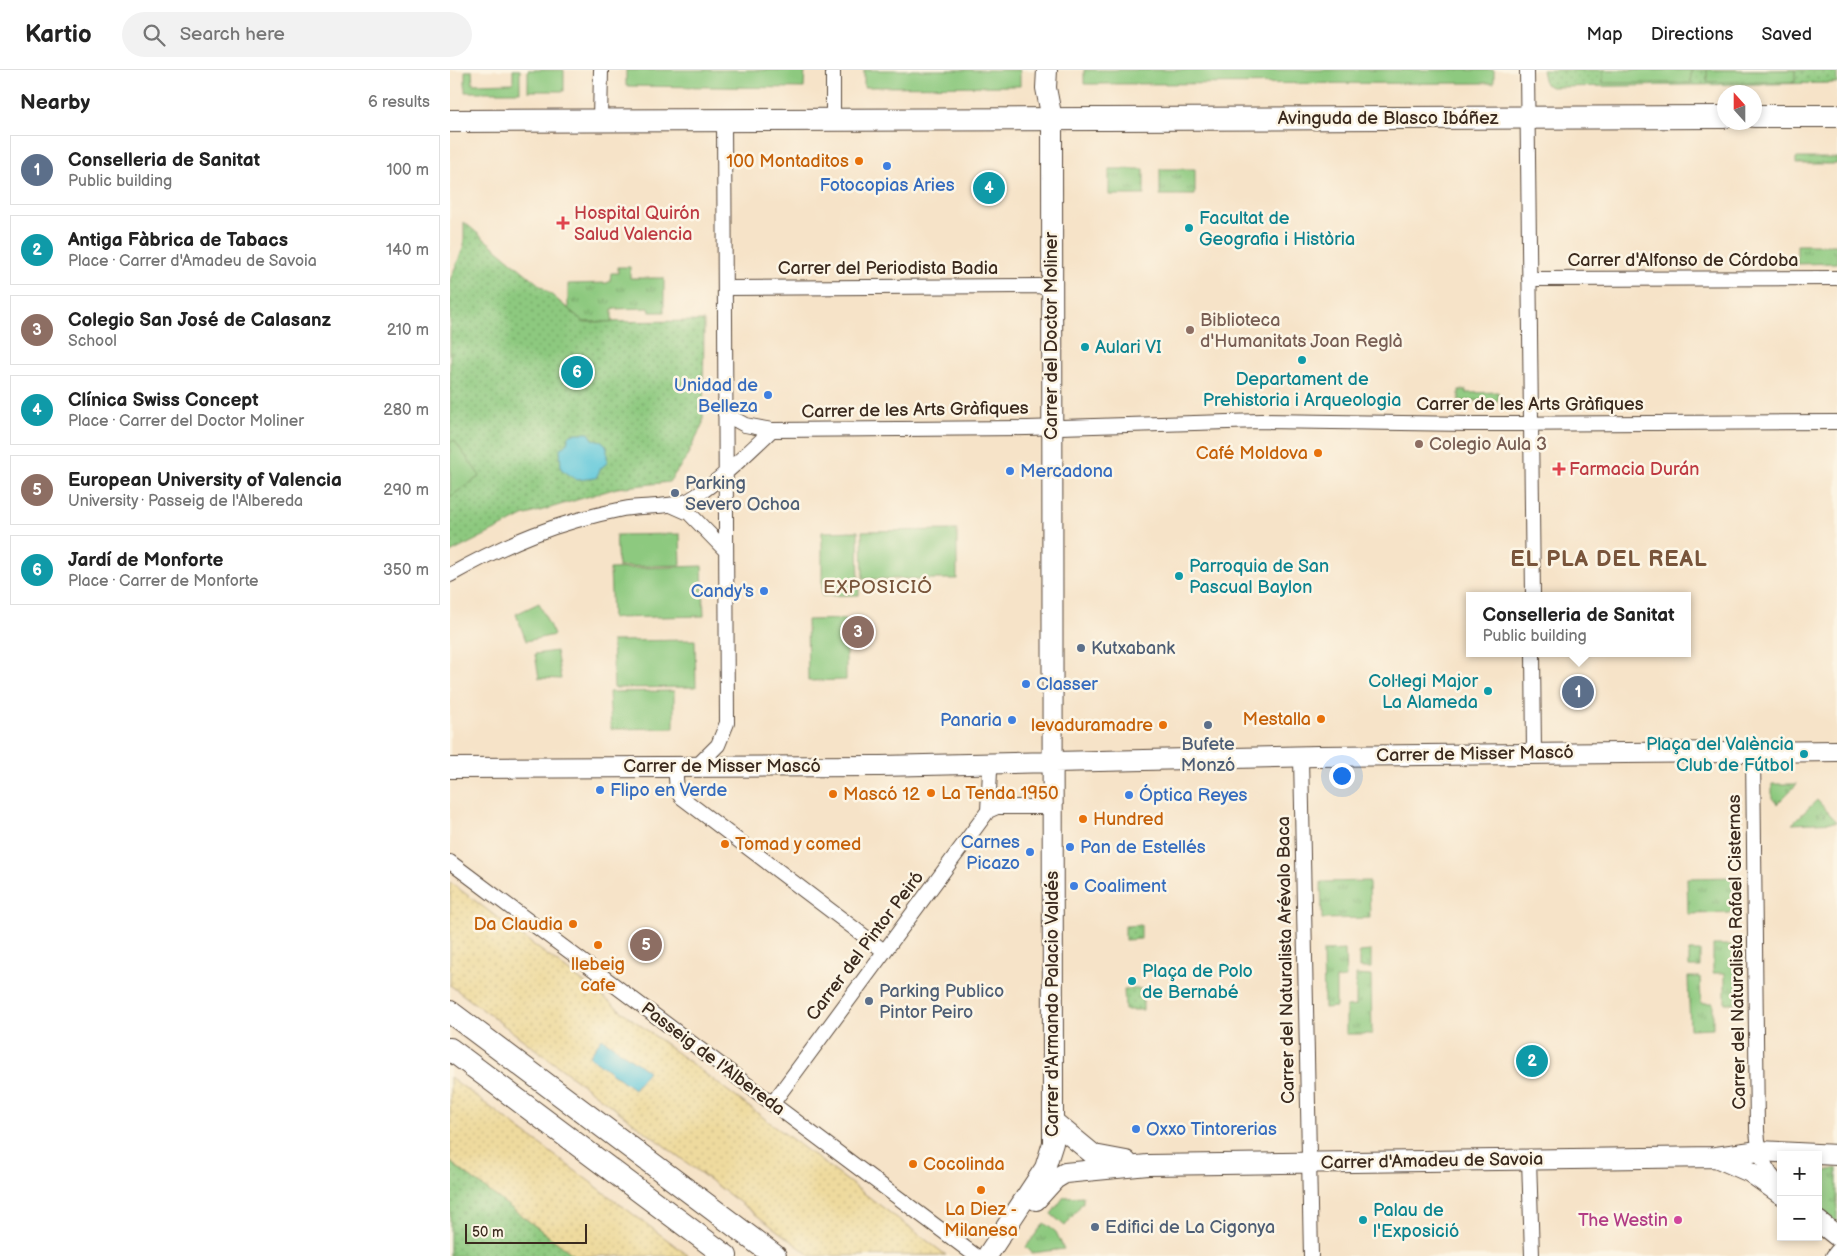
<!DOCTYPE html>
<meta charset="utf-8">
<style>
body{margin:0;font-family:"Balsamiq Sans",sans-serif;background:#f2f2f2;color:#222}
.controls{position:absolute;right:15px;bottom:15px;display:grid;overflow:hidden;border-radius:0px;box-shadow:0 2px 8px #0003}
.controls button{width:45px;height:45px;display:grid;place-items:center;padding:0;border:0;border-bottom:1px solid #e0e0e0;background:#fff;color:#222;font:25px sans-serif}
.compass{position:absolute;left:1267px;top:15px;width:45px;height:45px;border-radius:50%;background:#fff;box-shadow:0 2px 8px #0003;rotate:339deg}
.scale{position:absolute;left:15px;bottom:12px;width:122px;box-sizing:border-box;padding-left:5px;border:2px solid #3b2a1e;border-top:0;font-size:14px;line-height:18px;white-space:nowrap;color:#3b2a1e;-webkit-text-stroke:4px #fcf5e5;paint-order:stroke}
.you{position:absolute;left:891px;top:705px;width:18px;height:18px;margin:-12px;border:4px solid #fff;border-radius:50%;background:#1a73e8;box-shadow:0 0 0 8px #1a73e833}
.badge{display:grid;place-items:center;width:32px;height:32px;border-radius:50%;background:#1a73e8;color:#fff;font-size:16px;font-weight:700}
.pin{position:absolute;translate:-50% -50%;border:2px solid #fff;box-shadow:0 1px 5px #0006}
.popup{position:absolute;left:1016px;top:522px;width:225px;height:65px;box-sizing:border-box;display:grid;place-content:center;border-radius:0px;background:#fff;filter:drop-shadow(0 1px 4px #0005);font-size:16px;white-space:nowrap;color:#767676}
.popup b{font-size:19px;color:#222}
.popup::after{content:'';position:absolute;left:50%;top:100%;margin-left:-10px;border:10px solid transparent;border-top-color:#fff}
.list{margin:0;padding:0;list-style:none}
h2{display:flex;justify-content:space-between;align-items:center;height:65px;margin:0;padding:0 20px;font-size:21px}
h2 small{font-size:16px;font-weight:400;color:#767676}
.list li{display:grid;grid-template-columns:32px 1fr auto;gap:15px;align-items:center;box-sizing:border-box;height:70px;margin:0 10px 10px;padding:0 10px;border:1px solid #e0e0e0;border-radius:0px}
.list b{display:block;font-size:19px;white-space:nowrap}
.list p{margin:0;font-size:16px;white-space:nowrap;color:#767676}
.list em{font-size:16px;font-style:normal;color:#767676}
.icon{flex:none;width:28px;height:28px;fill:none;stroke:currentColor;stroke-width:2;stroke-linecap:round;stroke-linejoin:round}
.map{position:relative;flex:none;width:1387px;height:1186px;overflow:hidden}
header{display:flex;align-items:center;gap:30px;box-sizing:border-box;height:70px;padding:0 25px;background:#fff;border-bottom:1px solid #e0e0e0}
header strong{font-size:24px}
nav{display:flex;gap:28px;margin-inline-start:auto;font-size:18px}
.search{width:350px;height:45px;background:#f2f2f2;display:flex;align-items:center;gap:12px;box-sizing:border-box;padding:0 18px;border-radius:28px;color:#767676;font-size:19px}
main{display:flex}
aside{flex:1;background:#fff}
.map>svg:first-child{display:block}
.grass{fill:url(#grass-tufts);stroke:#647a4e}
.sand{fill:url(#sand-dots);stroke:#94825e}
.park{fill:url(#park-dots);stroke:#647a4e}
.garden{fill:#8dc97f;stroke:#647a4e}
.water{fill:#5fc8db;stroke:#4d797c}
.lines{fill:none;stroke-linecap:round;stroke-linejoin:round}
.street-casing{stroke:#574638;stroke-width:16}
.secondary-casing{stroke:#574638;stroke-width:22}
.primary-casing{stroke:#574638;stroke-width:24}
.street{stroke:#fff;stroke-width:14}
.secondary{stroke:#fff;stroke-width:20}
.primary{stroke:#fff;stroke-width:22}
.food-dot{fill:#e8710a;stroke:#fcf5e5;stroke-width:2}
.shop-dot{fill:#3f7fe0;stroke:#fcf5e5;stroke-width:2}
.health-dot{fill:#e0444e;stroke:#fcf5e5;stroke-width:2}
.culture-dot{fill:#0f9aa8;stroke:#fcf5e5;stroke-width:2}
.education-dot{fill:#8d6e63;stroke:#fcf5e5;stroke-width:2}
.service-dot{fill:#5c6f8a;stroke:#fcf5e5;stroke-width:2}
.hotel-dot{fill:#d1479c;stroke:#fcf5e5;stroke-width:2}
.labels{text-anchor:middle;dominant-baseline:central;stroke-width:5;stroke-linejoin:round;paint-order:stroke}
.street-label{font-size:18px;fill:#3b2a1e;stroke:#fcf5e5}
.food-label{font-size:18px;fill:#c56008;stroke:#fcf5e5;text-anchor:end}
.shop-label{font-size:18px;fill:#366cbe;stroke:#fcf5e5;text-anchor:start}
.health-label{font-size:18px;fill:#be3a42;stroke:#fcf5e5;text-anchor:start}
.culture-label{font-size:18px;fill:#0d838f;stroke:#fcf5e5;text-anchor:start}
.education-label{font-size:18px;fill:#785e54;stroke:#fcf5e5;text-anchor:start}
.service-label{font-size:18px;fill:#4e5e75;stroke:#fcf5e5;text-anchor:start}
.hotel-label{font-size:18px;fill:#b23c85;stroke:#fcf5e5;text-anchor:end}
.neighbourhood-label{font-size:19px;letter-spacing:1px;fill:#79553b;stroke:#fcf5e5}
.district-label{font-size:22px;font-weight:bold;letter-spacing:1px;fill:#79553b;stroke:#fcf5e5}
</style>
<header>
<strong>Kartio</strong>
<div class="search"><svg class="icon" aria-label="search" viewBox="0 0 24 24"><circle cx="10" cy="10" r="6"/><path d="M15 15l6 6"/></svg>Search here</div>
<nav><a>Map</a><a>Directions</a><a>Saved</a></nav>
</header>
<main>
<aside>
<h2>Nearby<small>6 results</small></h2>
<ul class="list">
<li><span class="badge" style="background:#5c6f8a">1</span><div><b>Conselleria de Sanitat</b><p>Public building</p></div><em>100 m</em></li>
<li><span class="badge" style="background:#0f9aa8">2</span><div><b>Antiga Fàbrica de Tabacs</b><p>Place · Carrer d'Amadeu de Savoia</p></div><em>140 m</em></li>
<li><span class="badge" style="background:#8d6e63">3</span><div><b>Colegio San José de Calasanz</b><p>School</p></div><em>210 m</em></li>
<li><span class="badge" style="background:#0f9aa8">4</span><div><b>Clínica Swiss Concept</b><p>Place · Carrer del Doctor Moliner</p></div><em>280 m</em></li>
<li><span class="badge" style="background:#8d6e63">5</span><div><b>European University of Valencia</b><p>University · Passeig de l'Albereda</p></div><em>290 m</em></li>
<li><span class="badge" style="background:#0f9aa8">6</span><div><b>Jardí de Monforte</b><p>Place · Carrer de Monforte</p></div><em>350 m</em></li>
</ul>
</aside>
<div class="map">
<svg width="1387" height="1186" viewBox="0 0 1387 1186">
<defs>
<pattern id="grass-tufts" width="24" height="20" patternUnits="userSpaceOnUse" patternTransform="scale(1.25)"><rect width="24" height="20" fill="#8dc97f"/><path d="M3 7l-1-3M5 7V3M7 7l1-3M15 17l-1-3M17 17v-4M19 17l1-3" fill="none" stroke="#74a367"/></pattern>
<pattern id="sand-dots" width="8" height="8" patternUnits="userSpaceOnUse" patternTransform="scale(1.25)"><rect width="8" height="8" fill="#eeda9e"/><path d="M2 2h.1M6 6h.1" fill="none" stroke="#cdbb88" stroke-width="1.8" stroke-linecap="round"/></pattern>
<pattern id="park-dots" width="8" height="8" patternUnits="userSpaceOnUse" patternTransform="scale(1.25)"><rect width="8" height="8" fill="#8dc97f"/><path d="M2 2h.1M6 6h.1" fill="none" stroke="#74a367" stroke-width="1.8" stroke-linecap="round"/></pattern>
</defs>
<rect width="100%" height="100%" fill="#fcf5e5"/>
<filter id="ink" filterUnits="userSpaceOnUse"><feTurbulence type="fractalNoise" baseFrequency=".02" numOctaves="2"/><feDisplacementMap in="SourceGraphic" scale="10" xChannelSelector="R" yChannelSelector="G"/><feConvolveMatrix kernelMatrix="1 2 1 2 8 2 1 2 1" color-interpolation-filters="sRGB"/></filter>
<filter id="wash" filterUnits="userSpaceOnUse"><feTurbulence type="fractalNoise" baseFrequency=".0096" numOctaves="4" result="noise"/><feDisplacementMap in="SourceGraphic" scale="20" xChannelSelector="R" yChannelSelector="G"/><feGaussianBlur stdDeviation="1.12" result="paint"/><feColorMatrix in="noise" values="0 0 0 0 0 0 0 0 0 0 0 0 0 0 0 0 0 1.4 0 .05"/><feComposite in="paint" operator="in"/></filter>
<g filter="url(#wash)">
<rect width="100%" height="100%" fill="#f6e3c8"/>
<path class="grass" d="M1346,88H1387V94H1346Z
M659,99H694V125H659Z
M710,99H745V125H710Z
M1347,175H1387V193L1347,194Z
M168,197H180V208H214V242H200L199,238L162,239V252H134L118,239V214L157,213L160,211L161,203H168Z
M1009,320H1016V323L1048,322V331H1009Z
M1322,714H1347L1327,734L1322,728Z
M1367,730L1387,752L1342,754Z
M1284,807L1285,843L1238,844L1237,808Z
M919,811L920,848L872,849L871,812Z
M1263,875H1287L1288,933H1275V903H1263Z
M895,880L896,908L886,909V937L874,938L873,881Z
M921,881V898H909V882Z
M1239,881H1250V897H1239Z
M906,905L921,906L922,964H896V937L906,936Z
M1238,907H1250L1251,933H1263V958L1240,959Z
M1387,1098V1153L1368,1140V1103Z
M633,1126V1132L615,1156L601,1144L614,1127Z
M594,1153L606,1162L614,1179L582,1183L576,1177Z"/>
<path class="sand" d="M0,812L496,1185L361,1186L0,915Z
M0,1007L239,1186H125L0,1092Z"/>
<path class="park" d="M1092,0H1387V13L1101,17L1095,14Z
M14,152L134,252L254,251L253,353L235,390L219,412L167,418L73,446L0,483V210L14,176Z
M691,855V869L675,870V856Z
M674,919H693V940H675Z
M0,1092L125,1186H0Z"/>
<path class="garden" d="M63,0H70V22H15V1H22L23,14L63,13Z
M78,0H114V21H78Z
M176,0H355L354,18L176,16Z
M414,0H570V16L414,17Z
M634,0H1044V13L634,14Z
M1153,0H1241V13H1153Z
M1257,0H1345V12H1257Z
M4,370L30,406L0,427V373Z
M507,460V509H413L412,461Z
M408,461L409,525L372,526V462Z
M230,464L231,495L168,497L166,465Z
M252,496L254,546L162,548L160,499Z
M89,533L104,565L76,571L66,544Z
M396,549V610L358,611L357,550Z
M245,570L246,617L164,618L162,571Z
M106,581L111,609L89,608L85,584Z
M224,621V658L161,659L159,622Z"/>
<path class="water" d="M126,363H139L143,369L152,371L157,377V393L151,398L146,408L127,410L111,399L110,378L116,375L119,366Z
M152,968L198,1001L184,1019L139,986Z"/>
</g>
<g filter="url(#ink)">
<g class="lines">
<g class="street-casing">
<path id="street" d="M1077,0L1083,526
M383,50V0
M150,51L151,0
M1079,209L1387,208
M275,218L589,216L601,220
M275,344L295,355L322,360L577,358L811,351L1020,354L1387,352
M221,435L239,443L276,481
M0,505C61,471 105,453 173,439C193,435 215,438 234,432C254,426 304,377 322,360
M1083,583L1084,684
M1303,682L1307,1061C1309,1084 1314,1100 1331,1116
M851,687L861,1186
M248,695L268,675L277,653L274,50
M225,696L227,720L231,727L434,881
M538,741L540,701L545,694
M0,792L526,1186
M322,1034L538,741L547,737H602
M1079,1089L1082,1186
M1383,1186L1387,1181"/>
</g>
<g class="secondary-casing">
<path id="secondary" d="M0,698L430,696L868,686L1387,681
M604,1052L644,1085L676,1091
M1268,1088L1300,1102L1331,1124
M586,1130L605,1109L615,1103L698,1095L1266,1087L1309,1081L1387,1085
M1368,1151L1387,1166
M537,1186L595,1098L603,1073L602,49L596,18L597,0"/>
</g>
<g class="primary-casing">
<path id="primary" d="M1304,46H1387
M0,51L1274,47
M0,942L325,1186
M0,979L276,1186"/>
</g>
<use href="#street" class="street"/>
<use href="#secondary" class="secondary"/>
<use href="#primary" class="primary"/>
</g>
</g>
<g class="food-dot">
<circle cx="409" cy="91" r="5"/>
<circle cx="868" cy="383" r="5"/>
<circle cx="871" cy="649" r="5"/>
<circle cx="713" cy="655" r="5"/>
<circle cx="481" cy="723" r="5"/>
<circle cx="383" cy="724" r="5"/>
<circle cx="633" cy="749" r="5"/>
<circle cx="275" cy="774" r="5"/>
<circle cx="123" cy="854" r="5"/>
<circle cx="148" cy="875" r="5"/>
<circle cx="463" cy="1094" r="5"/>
<circle cx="531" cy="1120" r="5"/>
</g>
<g class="shop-dot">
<circle cx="437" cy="96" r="5"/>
<circle cx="318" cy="325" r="5"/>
<circle cx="560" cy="401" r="5"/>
<circle cx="314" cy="521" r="5"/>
<circle cx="576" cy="614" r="5"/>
<circle cx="562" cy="650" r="5"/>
<circle cx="150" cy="720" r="5"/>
<circle cx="679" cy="725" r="5"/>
<circle cx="620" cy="777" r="5"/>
<circle cx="580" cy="782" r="5"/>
<circle cx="624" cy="816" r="5"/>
<circle cx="686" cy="1059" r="5"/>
</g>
<g class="health-dot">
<path d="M110.5 145.5h5v5h5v5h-5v5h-5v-5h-5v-5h5z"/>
<path d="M1106.5 391.5h5v5h5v5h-5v5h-5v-5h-5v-5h5z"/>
</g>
<g class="culture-dot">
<circle cx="739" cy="158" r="5"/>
<circle cx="635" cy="277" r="5"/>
<circle cx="852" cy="290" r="5"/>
<circle cx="729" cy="506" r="5"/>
<circle cx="1038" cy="621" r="5"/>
<circle cx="1354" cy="684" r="5"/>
<circle cx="682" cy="911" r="5"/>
<circle cx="913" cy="1150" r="5"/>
</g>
<g class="education-dot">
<circle cx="740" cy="260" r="5"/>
<circle cx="969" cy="374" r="5"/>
</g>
<g class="service-dot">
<circle cx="225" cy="423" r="5"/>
<circle cx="631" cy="578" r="5"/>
<circle cx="758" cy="655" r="5"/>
<circle cx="419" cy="931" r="5"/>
<circle cx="645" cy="1157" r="5"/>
</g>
<circle class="hotel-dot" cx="1228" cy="1150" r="5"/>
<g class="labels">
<g class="street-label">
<text x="938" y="48">Avinguda de Blasco Ibáñez</text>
<text x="1233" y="190">Carrer d'Alfonso de Córdoba</text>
<text x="438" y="198">Carrer del Periodista Badia</text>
<text transform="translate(601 266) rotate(-90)">Carrer del Doctor Moliner</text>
<text x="1080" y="334">Carrer de les Arts Gràfiques</text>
<text transform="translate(465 340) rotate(-1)">Carrer de les Arts Gràfiques</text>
<text transform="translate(1025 684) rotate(-1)">Carrer de Misser Mascó</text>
<text x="272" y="696">Carrer de Misser Mascó</text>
<text transform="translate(415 876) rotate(-53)">Carrer del Pintor Peiró</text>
<text transform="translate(1287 882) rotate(-91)">Carrer del Naturalista Rafael Cisternas</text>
<text transform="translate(836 890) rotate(-91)">Carrer del Naturalista Arévalo Baca</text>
<text transform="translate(602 934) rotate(-90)">Carrer d'Armando Palacio Valdés</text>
<text transform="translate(263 989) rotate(37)">Passeig de l'Albereda</text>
<text transform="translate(982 1091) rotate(-1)">Carrer d'Amadeu de Savoia</text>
</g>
<g class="food-label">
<text x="399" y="91">100 Montaditos</text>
<text x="858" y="383">Café Moldova</text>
<text x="861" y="649">Mestalla</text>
<text x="703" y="655">levaduramadre</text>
<text x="491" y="723" text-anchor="start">La Tenda 1950</text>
<text x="393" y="724" text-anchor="start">Mascó 12</text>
<text x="643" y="749" text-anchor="start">Hundred</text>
<text x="285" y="774" text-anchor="start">Tomad y comed</text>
<text x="113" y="854">Da Claudia</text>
<text x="148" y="894" text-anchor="middle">llebeig<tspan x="148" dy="21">cafe</tspan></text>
<text x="473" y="1094" text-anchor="start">Cocolinda</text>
<text x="531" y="1139" text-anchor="middle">La Diez -<tspan x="531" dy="21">Milanesa</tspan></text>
</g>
<g class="shop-label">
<text x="437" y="115" text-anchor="middle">Fotocopias Aries</text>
<text x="308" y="315" text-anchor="end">Unidad de<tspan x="308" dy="21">Belleza</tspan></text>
<text x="570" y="401">Mercadona</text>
<text x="304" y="521" text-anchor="end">Candy's</text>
<text x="586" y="614">Classer</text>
<text x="552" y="650" text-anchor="end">Panaria</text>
<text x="160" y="720">Flipo en Verde</text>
<text x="689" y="725">Óptica Reyes</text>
<text x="570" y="772" text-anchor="end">Carnes<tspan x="570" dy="21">Picazo</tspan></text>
<text x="630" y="777">Pan de Estellés</text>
<text x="634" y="816">Coaliment</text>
<text x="696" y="1059">Oxxo Tintorerias</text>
</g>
<g class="health-label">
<text x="124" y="143">Hospital Quirón<tspan x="124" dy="21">Salud Valencia</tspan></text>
<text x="1119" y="399">Farmacia Durán</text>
</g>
<g class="culture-label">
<text x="749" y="148">Facultat de<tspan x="749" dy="21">Geografia i Història</tspan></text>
<text x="645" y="277">Aulari VI</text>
<text x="852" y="309" text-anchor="middle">Departament de<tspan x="852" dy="21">Prehistoria i Arqueologia</tspan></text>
<text x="739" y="496">Parroquia de San<tspan x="739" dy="21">Pascual Baylon</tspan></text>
<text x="1028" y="611" text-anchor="end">Col·legi Major<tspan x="1028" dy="21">La Alameda</tspan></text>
<text x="1344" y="674" text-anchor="end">Plaça del València<tspan x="1344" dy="21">Club de Fútbol</tspan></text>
<text x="692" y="901">Plaça de Polo<tspan x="692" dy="21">de Bernabé</tspan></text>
<text x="923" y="1140">Palau de<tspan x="923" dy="21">l'Exposició</tspan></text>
</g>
<g class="education-label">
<text x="750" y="250">Biblioteca<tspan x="750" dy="21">d'Humanitats Joan Reglà</tspan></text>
<text x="979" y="374">Colegio Aula 3</text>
</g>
<g class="service-label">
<text x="235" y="413">Parking<tspan x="235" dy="21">Severo Ochoa</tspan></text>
<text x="641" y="578">Kutxabank</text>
<text x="758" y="674" text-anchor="middle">Bufete<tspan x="758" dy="21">Monzó</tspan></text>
<text x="429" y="921">Parking Publico<tspan x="429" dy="21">Pintor Peiro</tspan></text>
<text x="655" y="1157">Edifici de La Cigonya</text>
</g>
<g class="hotel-label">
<text x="1218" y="1150">The Westin</text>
</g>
<g class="neighbourhood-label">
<text x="428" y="517">EXPOSICIÓ</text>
</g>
<g class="district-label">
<text x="1159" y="489">EL PLA DEL REAL</text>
</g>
</g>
</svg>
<div class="controls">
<button>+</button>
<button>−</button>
</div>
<svg class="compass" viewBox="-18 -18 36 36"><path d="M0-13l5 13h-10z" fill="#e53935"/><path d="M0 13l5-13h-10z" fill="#767676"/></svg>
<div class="scale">50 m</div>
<div class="you"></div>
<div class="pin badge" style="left:1128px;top:622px;background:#5c6f8a">1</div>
<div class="popup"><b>Conselleria de Sanitat</b>Public building</div>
<div class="pin badge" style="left:1082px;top:991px;background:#0f9aa8">2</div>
<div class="pin badge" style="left:408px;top:562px;background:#8d6e63">3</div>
<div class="pin badge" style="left:539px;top:118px;background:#0f9aa8">4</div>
<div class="pin badge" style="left:196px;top:875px;background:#8d6e63">5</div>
<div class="pin badge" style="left:127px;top:302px;background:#0f9aa8">6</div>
</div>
</main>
